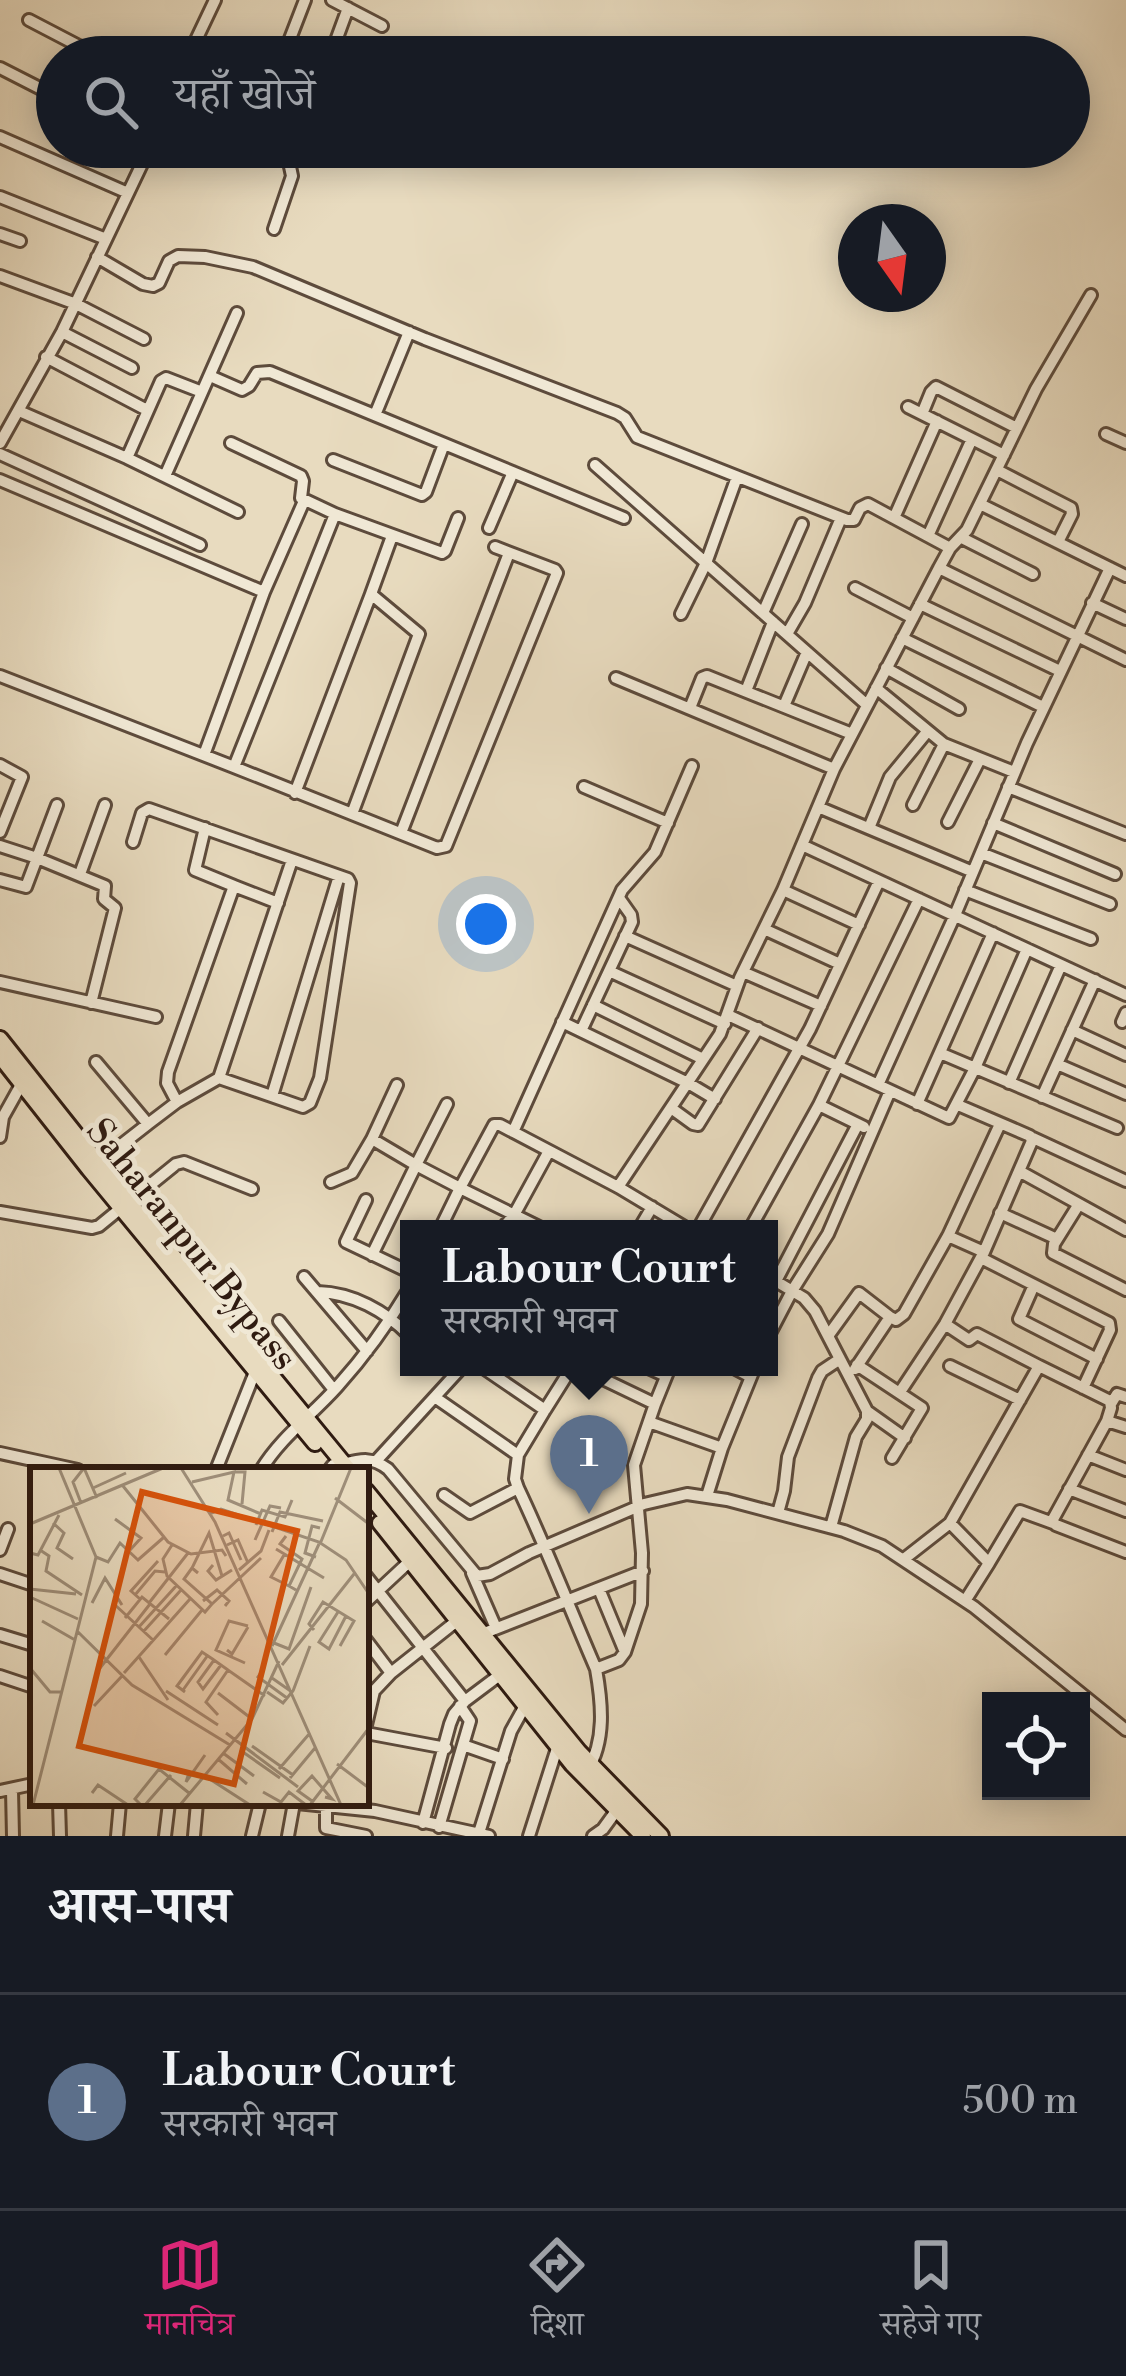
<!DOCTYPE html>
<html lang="hi">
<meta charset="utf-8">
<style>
body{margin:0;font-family:"Libre Bodoni","Noto Serif Devanagari",serif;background:#20242c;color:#f1f3f6}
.controls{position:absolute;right:36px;bottom:36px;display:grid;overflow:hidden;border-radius:0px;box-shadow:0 6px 30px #0003}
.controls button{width:108px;height:108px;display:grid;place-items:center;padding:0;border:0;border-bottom:3px solid #363941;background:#171b24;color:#f1f3f6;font:60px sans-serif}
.compass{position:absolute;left:838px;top:204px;width:108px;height:108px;border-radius:50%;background:#171b24;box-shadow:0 6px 30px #0003;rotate:166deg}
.you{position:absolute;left:486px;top:924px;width:42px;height:42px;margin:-30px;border:9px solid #fff;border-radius:50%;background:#1a73e8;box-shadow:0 0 0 18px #1a73e833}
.badge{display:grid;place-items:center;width:78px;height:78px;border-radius:50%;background:#db2777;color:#fff;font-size:39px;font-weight:700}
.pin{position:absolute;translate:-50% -99px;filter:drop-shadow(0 3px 6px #0008)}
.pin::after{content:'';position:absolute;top:63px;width:42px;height:36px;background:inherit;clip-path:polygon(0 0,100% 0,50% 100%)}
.popup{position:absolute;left:400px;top:1220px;width:378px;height:156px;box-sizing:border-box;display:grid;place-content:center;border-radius:0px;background:#171b24;filter:drop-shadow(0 3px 9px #0005);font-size:39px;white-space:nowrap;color:#9ea1a6}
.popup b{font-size:45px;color:#f1f3f6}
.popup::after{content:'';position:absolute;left:50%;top:100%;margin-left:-24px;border:24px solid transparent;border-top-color:#171b24}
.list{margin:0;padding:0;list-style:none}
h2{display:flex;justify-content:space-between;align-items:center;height:156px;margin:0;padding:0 48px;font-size:51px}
h2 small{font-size:39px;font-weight:400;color:#9ea1a6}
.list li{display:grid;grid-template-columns:78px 1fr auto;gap:36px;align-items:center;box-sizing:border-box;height:216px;padding:0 48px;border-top:3px solid #363941}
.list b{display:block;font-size:45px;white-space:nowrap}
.list p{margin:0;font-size:39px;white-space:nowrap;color:#9ea1a6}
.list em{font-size:39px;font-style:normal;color:#9ea1a6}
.icon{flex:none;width:66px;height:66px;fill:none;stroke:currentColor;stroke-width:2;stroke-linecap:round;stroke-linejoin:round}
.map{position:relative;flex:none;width:1126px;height:1836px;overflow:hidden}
.search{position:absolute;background:#171b24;box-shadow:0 6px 30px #0003;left:36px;right:36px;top:36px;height:132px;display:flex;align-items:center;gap:30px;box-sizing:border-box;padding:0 42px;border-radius:66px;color:#9ea1a6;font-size:45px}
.sheet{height:372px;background:#171b24}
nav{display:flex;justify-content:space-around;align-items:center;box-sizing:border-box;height:168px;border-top:3px solid #363941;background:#171b24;font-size:33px;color:#9ea1a6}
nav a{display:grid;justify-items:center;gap:6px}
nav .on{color:#db2777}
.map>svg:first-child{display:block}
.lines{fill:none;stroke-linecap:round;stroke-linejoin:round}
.minor-casing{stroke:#5d4b3c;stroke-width:16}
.major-casing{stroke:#2f1b11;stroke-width:20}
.minor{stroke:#f0e8d5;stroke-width:10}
.major{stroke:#e8dbbf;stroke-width:14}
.labels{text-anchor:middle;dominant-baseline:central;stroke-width:10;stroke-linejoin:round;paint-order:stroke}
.street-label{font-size:36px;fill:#2f1b11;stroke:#f0e8d5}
.inset-road{fill:none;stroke:#9e8e79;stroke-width:3}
.view{fill:#d6530c;fill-opacity:0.15;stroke:#d6530c;stroke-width:6}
.inset-edge{fill:none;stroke:#2f1b11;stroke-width:6}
</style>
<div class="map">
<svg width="1126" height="1836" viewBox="0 0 1126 1836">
<rect width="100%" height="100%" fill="#e8dbbf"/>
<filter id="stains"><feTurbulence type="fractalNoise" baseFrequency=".00167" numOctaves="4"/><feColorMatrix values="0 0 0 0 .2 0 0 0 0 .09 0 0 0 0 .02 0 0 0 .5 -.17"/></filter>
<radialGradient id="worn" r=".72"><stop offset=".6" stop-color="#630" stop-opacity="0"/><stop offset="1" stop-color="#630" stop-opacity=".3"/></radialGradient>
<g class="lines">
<g class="minor-casing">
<path id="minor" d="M332,0L382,26
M29,20L100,57
M188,57L215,0
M283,57L305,0
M330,57L348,8
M0,68L57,97
M0,137L128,193
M249,149V147
M0,197L106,239
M274,229L292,176L289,162L295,147
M0,234L20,241
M97,257L143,284L153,286L159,283L169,261L178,256L205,257L253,267L425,339L617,413L625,418L637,437L847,520H854L860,508L868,504L950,548L939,568L1126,660
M0,276L76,304L144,339
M62,332L132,368
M46,357L147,410
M210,376L242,390L249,386L257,373L270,372L624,518
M908,407L1004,455
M19,411L127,458L238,512
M922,414L931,392L936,387L1017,428
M375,415L409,332
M1106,434L1126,443
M0,443L62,332L150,147
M0,454L200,545
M127,458L161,381L166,378L202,392
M333,460L422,495L426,492L444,444
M595,465L867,705
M997,470L1071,508L1072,514L1058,542
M165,476L237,313
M0,480L264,592
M980,504L1126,576
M335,514L442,553L445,551L458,518
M894,518L937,421
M489,528L513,472
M928,536L972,439
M962,538L1033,574
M950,548L967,530L1036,389L1091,295
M855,588L913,618
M371,594L392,536
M1092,603L1126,619
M920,604L1060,671
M763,613L802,524
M681,614L706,563L737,477
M787,634L805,603L841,518
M902,638L1043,707
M886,668L959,709
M0,676L234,767L335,514L301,498L303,481L301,476L231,443
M616,678L834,769
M876,688L944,744L1014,772
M746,691L773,622
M784,706L807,652
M690,708L702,678L707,676L852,734
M204,755L264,592L304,501
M0,765L22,777L0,832
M234,767L352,814L419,634L371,594L295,793
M584,787L668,823
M1008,787L1126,834
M913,805L944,744
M818,807L973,872
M352,814L437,848L446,846L557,573L555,570L495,547
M948,822L980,759
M993,823L1115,874
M205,828L195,870L234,886
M869,828L890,777L927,732
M401,833L509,553
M133,842L142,813L149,809L348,879L350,883L320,1078L310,1103L303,1107L219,1078
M802,845L1126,995
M0,846L37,858L105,886L104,899L115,908L91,1003
M981,853L1110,904
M80,874L105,805
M0,880L26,887L57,805
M783,890L859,925
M965,890L1091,939
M764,929L840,964
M625,936L737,986
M609,971L725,1024
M743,972L821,1006
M0,982L156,1017
M593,1005L703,1059
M728,1015L949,1118L975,1068L1027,949
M562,1022L688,1083L715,1099
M1122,1022L1126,1013
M1072,1030L1126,1055
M581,1031L632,922L631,915L619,898
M940,1053L1117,1128
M96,1062L148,1124L177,1102L219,1078L292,860
M1057,1064L1126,1094
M1009,1083L1061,965
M878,1085L955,915L1027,743L1110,568
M272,1096L339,876
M1042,1097L1095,980
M177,1102L167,1083L168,1072L234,886L278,903
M917,1104L993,933
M819,1105L864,1127
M671,1108L693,1124L698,1125L758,1028
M513,1132L622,890L655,852L692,766
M0,1137L3,1117L22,1083
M1033,1138L1126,1181
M372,1139L397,1085
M98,1163L148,1124
M1019,1171L1126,1230
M331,1182L352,1173L372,1139L416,1165L447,1104
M618,1187L720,1034L740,978L783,890L834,769L939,568
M366,1200L346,1242L409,1272
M129,1202L176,1164L184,1162L252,1189
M1079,1204L1054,1244L1053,1253L1126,1290
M0,1212L92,1228L99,1226L121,1208
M1000,1213L1057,1239
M502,1229L514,1215L549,1151
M543,1229L460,1188L494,1125H500L618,1187L688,1229
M639,1229L652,1207
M698,1229L810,1029L879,881
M750,1229L819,1105L919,899
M948,1236L984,1252
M372,1255L416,1165L460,1188L440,1229
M981,1258L1109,1323L1110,1330L1083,1388
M304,1277L367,1351
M769,1277L804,1298L815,1311L867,1411V1419L856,1437L831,1527
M776,1281L858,1124
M1034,1285L1019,1319L1097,1359
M318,1292C353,1293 385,1311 409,1335
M279,1321L334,1390
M945,1324L969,1340L977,1334L1039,1366
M769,1335L792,1291L828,1234L890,1091
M828,1336L859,1293L890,1317L896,1320L904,1314L948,1236L1000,1124
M857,1365L922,1408L892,1458
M950,1366L1020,1400
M482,1367L545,1410L518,1455
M646,1367L666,1376
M732,1367L751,1377
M855,1369L890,1317
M900,1392L945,1324L984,1252L1032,1141L1030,1136L958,1105
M436,1398L518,1455L515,1479L518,1488C546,1547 570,1609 596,1669L619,1660L625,1652L641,1604L642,1553L634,1465L655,1404L578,1367
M655,1404L670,1367
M1111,1404L1117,1394L1126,1397
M545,1410L572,1367
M867,1411L905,1438
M1107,1421L1052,1521L1056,1525L1126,1552
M649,1422L722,1448
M0,1453L78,1470
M1088,1455L1126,1470
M377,1460L462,1367
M344,1464C362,1459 372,1457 388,1469L477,1576L490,1574L529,1553L644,1504L687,1494L727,1500L844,1531L882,1546L974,1607L1126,1730
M216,1470L255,1372
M261,1470C281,1437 311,1416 337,1387C364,1357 388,1324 409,1289
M329,1470L333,1465
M1069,1489L1126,1511
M444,1495L470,1513L518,1488
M707,1496L722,1448L755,1367
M366,1507L367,1506
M778,1513L784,1491L788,1457L818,1378L822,1371L840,1359
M950,1523L989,1563L965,1601
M0,1550L8,1529
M904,1559L950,1523L1039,1366L1110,1401L1111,1408L1107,1421L1126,1427
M989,1563L1020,1511L1053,1523
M472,1573L496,1628
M0,1574L33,1585
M366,1576L465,1701L501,1674
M599,1589L625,1652
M366,1602L410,1561
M482,1634L643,1571
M0,1635L33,1645
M366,1640L391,1673L458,1620
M0,1676L33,1687
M366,1725L374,1691L391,1673
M366,1733L446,1748
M463,1745L503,1759
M587,1771C606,1741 602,1703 596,1669
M12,1790L13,1836
M0,1791L33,1784
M59,1803L60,1836
M297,1803L375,1811L489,1836
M326,1806V1828L366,1836
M423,1823L450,1724L454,1714L465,1701
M439,1827L470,1721L460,1706
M479,1833L511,1731L526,1704
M117,1836L120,1803
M165,1836L169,1803
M194,1836L197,1803
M252,1836L260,1803
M288,1836L294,1803
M529,1836L559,1742
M593,1836L603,1829L619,1807"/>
</g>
<g class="major-casing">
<path id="major" d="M0,1039L142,1218L349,1470
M0,1056L89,1169L315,1443
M366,1491L579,1752L661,1836
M380,1523L572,1764L643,1836"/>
</g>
<use href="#minor" class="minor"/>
<use href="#major" class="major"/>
</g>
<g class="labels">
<g class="street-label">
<text transform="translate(191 1245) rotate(51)">Saharanpur Bypass</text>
</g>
</g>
<g transform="translate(30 1467)">
<rect width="339" height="339" fill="#e8dbbf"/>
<path class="inset-road" d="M151,1L185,55L311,338M204,5H215L212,37M162,15L204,5L198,33L231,47M93,19L138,75L161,87L192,83L196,89M63,21L96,6M305,31L339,57M51,36L43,15L54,1L67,31M180,47L191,42L289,75L316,93L339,127M85,52L111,71L100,83M23,56L34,66L27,81L43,92M0,57L133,1M226,58L232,43L255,50L262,33M242,65L250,45L293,54M193,69L199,66L211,93M256,69L250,77L272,92L259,119L266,123M225,73L240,39L251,41M290,77L321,1M142,78L133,92L137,109L175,145L182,137L154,112L162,101M197,78L208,73L218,96M246,82L294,111M10,83L19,89L16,104L52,128M0,86L8,88L29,48M254,88L241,110L259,119M66,90L78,95L90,76L108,93L133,71M286,90L275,86L282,59L290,61M183,98L178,104L186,113L202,103M209,103L231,84L239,63M168,106L162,101L179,66L192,109M0,122L46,127M105,128L125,104L135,105M0,130L48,152M110,132L101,124L128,94M173,134L187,123L199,134L195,139M62,136L75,111L92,138M119,136L158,86M84,137L123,173M182,137L231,91M308,145L289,175L299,182L316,149M95,151L112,130L139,152M12,154L45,173M108,161L147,118M284,163L279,157L293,135L324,154L310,179M47,164L102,218L200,278M113,165L151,123M244,176L259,182L281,120M242,179L289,77M197,183L202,187L218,160M135,188L172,143M109,190L138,233M215,196L186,183L199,154L218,159M191,198L173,222L168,215L184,193L198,203M252,198L324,107M0,201L20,225H32M70,201L120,137M234,201L228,210L257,231M94,206L160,132M153,223L178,188M136,224L188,258M263,224L280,179M155,225L147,219L172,185L184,193M237,225L253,236L262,225L242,211M188,226L222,252M64,239L92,209M188,248L176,235L198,203L235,229M196,266L268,320M222,279L263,308M210,283L250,311M193,286L224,309M188,292L217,317M307,297L339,321M249,302L280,266M159,306L156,315L175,288M175,309L220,338M260,311L285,281M233,325L251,335L259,325L276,338M62,326L68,318L98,338M282,334L268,324L282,309L302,332L295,330M3,338L66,90L29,1M111,338L105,332L129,302L159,326M115,338L141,308M150,338L222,252L249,194M280,338L339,261"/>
<path class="view" d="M112,25L267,64L204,317L49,279Z"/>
<rect width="339" height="339" class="inset-edge"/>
</g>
<rect width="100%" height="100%" filter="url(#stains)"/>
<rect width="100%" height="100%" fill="url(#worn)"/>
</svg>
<div class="controls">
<button><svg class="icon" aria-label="locate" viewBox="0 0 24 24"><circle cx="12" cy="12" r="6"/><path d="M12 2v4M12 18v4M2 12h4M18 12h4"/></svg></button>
</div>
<svg class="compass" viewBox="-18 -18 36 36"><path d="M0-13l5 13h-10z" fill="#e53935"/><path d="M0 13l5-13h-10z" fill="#9ea1a6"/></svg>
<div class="you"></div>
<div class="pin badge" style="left:589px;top:1514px;background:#5c6f8a">1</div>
<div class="popup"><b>Labour Court</b>सरकारी भवन</div>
<div class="search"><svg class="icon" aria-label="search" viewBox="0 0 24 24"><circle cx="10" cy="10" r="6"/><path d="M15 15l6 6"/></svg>यहाँ खोजें</div>
</div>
<section class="sheet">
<h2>आस-पास<small></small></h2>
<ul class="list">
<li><span class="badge" style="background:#5c6f8a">1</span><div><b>Labour Court</b><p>सरकारी भवन</p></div><em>500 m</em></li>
</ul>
</section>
<nav>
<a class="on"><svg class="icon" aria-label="map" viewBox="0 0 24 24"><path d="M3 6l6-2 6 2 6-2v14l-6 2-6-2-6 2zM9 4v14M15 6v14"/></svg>मानचित्र</a>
<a><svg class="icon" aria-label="directions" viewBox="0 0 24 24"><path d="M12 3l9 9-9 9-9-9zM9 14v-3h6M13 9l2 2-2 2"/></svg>दिशा</a>
<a><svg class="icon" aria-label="saved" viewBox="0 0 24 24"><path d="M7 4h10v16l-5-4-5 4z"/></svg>सहेजे गए</a>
</nav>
